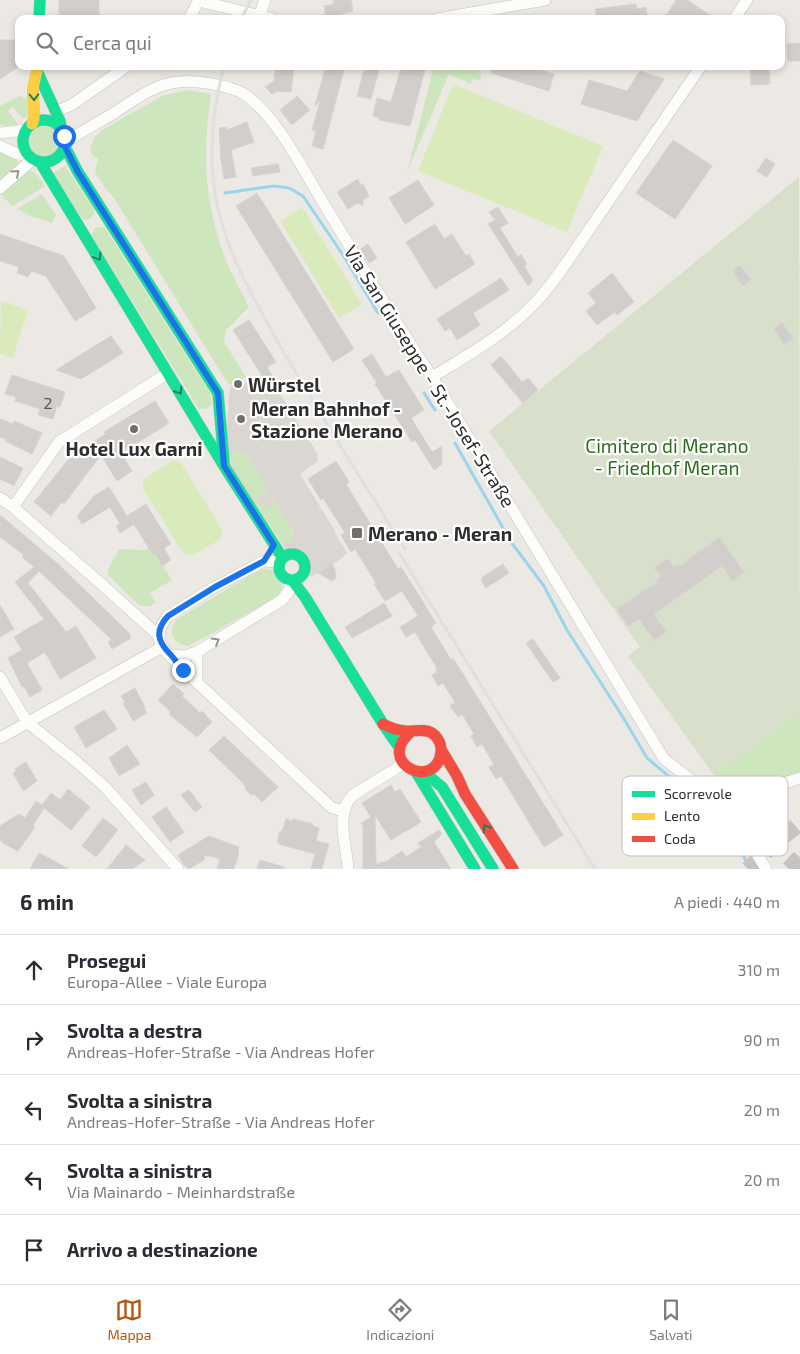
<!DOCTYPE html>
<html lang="it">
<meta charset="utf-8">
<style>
body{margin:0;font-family:"Exo 2",sans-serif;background:#f7f7f7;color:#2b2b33}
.stop{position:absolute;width:15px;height:15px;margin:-11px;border:4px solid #1a73e8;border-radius:50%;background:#fff}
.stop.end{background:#1a73e8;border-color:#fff;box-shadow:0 1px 5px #0008}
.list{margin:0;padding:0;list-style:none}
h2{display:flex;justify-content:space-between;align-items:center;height:65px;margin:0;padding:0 20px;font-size:21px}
h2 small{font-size:16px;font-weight:400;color:#7c7c81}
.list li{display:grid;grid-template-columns:32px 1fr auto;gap:15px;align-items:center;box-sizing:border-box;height:70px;padding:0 20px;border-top:1px solid #e1e1e2}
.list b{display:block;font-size:19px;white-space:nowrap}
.list p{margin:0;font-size:16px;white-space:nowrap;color:#7c7c81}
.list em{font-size:16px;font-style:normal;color:#7c7c81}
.icon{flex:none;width:28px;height:28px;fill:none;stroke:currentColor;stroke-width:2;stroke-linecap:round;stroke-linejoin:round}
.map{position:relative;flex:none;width:800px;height:869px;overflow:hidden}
.search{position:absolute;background:#fff;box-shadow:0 2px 8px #0003;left:15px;right:15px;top:15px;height:55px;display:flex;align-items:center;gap:12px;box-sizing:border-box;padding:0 18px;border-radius:10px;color:#7c7c81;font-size:19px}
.sheet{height:415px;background:#fff}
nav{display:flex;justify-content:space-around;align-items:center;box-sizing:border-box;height:70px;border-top:1px solid #e1e1e2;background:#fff;font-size:14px;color:#7c7c81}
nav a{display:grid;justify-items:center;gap:2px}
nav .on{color:#b45309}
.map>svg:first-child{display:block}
.green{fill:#cee6be}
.cemetery{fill:#d8e0cc}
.pitch{fill:#d9eabb}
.plaza{fill:#dad6d2;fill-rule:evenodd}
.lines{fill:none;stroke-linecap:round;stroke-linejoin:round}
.stream{stroke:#99d6ec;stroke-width:3}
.building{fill:#d1cecb;stroke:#d7d4d0}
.secondary-tunnel{stroke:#c6c3c0;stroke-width:16;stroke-dasharray:16 8;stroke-linecap:butt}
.street-casing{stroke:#c5c4c5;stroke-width:12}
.fast-casing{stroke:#c5c4c5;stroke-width:12}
.slow-casing{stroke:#c5c4c5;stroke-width:12}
.jam-casing{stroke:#c5c4c5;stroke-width:12}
.street{stroke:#fcfcfb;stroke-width:11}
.fast{stroke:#16e098;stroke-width:11}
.slow{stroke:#ffcf43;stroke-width:11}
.jam{stroke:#f24e42;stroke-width:11}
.rail{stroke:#dfdfe1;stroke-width:3}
.oneway{stroke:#237e5e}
.oneway2{stroke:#959594}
.route{stroke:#1a73e8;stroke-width:6}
.poi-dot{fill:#706f6e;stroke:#fff;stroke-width:2}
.labels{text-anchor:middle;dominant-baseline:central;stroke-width:4.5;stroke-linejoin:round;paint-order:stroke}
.number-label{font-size:16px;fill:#585857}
.street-label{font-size:19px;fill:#2e2e2e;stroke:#fff}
.poi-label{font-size:19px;font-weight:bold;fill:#2e2e2e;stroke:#fff;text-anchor:start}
.park-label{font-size:19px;fill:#2c6e1b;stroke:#fff}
.key{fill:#fff;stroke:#c0c0c0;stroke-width:1}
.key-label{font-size:14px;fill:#2e2e2e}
</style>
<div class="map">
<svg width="800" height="869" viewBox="0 0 800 869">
<rect width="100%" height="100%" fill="#ece8e4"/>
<path class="green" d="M434,66H480L481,81L472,79L471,84L449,74L407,172Z
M187,90L211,94C202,155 204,204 227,263C233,278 242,292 249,307L226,330L224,342L246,377L232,385L228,384L114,198L105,188L95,172L98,159L92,155L90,149L94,138L102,130L162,96Z
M19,96L27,99V116L23,119L13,107L8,111L18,124L10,126L0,125V106Z
M29 141a15 15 0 1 1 30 0a15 15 0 1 1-30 0Z
M0,149L13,156L19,163L0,181Z
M65,166L94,209V215L88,220H83L52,174Z
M25,170C35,169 40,178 45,186L13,206L11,205L0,193Z
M42,194L56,215L52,223L31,216L17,209Z
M102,227L105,228L210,393L212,404L207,409H199L91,236L95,228Z
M238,450L246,454L270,493L266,496L263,492L257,497L270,500L273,498L294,533L291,542L282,543L231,465V455L235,451Z
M149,548L155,554L172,580L150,593L156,603C149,607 146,607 139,605L108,575C107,565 116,558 119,549L145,550Z
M266,569C281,571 285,581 280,595L189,646C174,645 166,632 177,619L260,570Z
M800,713V775L729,799L714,775Z"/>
<path class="cemetery" d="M799,177L800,713L714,775L628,656L640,647L489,431Z"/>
<path class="pitch" d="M453,84L603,146L567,232L418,171Z
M302,207L362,304L339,318L280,221Z
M1,301L28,310L13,358L0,354Z
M173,460L181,463L222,530L221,539L192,556L184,554L143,489V480Z"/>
<path class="plaza" d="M257,375L264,380L267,385L275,381L273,383L317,453L318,461L300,474L335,531L336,535L347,553L338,561L311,577L304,572V561L297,554H289L229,464L227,430L229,394L232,385L241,386ZM238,450L246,454L270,493L266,496L263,492L257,496L265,509L272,504L270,500L273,498L294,533L291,542L282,543L230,461L231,455L235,451Z"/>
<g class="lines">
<path class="stream" d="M225,193L274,186L289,188L303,196L343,255L378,313
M424,393L435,410
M455,443L511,542L544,586L567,630L624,719L647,758L721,820L735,844
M742,854L751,869"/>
</g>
<path class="building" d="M59,0H99V18L59,17Z
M333,0H351L353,11L326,18L324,6L334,4Z
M676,0H687L716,19H664Z
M636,4L637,9L646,7L647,17H645V19H597L595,9Z
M0,40H17L18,56V67L0,79Z
M800,43V61H788L787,44Z
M276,66H294L291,92L277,91L272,94L265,87L274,81Z
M326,66H345L323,149L312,146L316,131L312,130L320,101L315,106Z
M365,66H380L371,99L357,96Z
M404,66H426L410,126L379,120L380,118L373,116L377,98L391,102L401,68H404Z
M491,66H528L554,74L549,91L491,73Z
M750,66H769L770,84L751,85Z
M640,71L664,79L637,121L581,104L589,80L627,91Z
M297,96L310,110L292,125L280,110Z
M247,122L254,142L231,150L236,177L224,179L221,160L219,128L227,127V130Z
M673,140L712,166L675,219L636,193Z
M766,158L775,164L767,177L757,171Z
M278,164L280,172L253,176L251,168Z
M358,179L361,185L363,184L369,196L363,200V206L358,203L348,209L337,192Z
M418,180L434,205L405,224L389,198Z
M257,193L354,349L333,362L236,206Z
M498,207L508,223L500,228L518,257L521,254L527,264L524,266L533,280L528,286L488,224L495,220L489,212Z
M435,224L444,239L452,234L466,256L469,254L475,264L435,289L406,242Z
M0,234L64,256L96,308L75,321L46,276L31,271L28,277L17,273L19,267L0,261Z
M368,244L377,258L369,263L361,249Z
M740,265L751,280L743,286L732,271Z
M612,273L634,302L617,315L615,312L597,325L586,311L596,303L588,293Z
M501,278L509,290L473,313L480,325L457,340L450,328L445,331L437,319Z
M249,320L276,362L267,367L275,381L268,385L233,330Z
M782,323L793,338L784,344L774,329Z
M111,336L123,353L81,379L56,370Z
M372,354L386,377L399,370L424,410L411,418L432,452L442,446V464L434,470L415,440L412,442L375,384L377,383L362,360Z
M501,356L522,382L528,378L538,390L523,403L491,365Z
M12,375L65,392L60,407L57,406L53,419L38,415L40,409L15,401L16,397L5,394Z
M155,401L169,423L121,453L132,471L117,481L101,455L64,504L62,502L51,516L34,502L80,445L83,448L106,434L104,432Z
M0,419L13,424L14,421L42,433L32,454L5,441L6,439L0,437Z
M0,457L23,468L14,486L0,479Z
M336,461L349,482L346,484L398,569L401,567L436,623L431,627L451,660L453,658L563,835L544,847L501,776L496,779L489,767L494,765L482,744L477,747L471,736L474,734L462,714L458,717L450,706L455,702L443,683L438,686L432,675L437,672L436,669L437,668L415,632L406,637L400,627L418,616L402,591L385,601L374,584L376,583L355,549L351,552L341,535L345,533L323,498L321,500L308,479Z
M109,487L127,516L146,504L171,544L164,548L171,560L162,566L155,554L153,555L134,524L120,533L116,526L120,524L110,507L82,524L77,516L94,496Z
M0,515L58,564L129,633L131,638L112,649L108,642L112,640L109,637L39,571L28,583L66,632L76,626L96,658L60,679L45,652L27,663L42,690L30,697L24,686L22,687L8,658L22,650L14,637L44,619L15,582L34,567L22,557L24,555L0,537Z
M719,537L744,572L732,581L722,566L654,614L666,632L654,640L639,619L628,626L617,609L657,582L656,580L661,576L654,568L667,559L674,567L678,564L680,566Z
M332,564L335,570L336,578L332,581L318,573Z
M503,564L509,573L486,588L481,580L483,579L482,577Z
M384,603L392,616L352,638L345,627Z
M0,605L14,629L0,637Z
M533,639L560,678L553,682L526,643Z
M173,684L184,694L182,696L200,713L202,711L212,722L197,737L169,714L171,712L158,700Z
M135,688L145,707L144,708L147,713L133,721L123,703L125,702L121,696Z
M104,710L117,729L86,748L74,727Z
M224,736L278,787L262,802L254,794L252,796L245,789L246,788L243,783L209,750Z
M127,745L140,764L119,776L109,758Z
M26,762L37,781L23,791L13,773L16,771L15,769Z
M146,782L154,795L141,805L132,790Z
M391,785L395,792L400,789L421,822L391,840L375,815L376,864L387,861L402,851L406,857L421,847L418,843L439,830L442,834L434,842L451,869H363V826L361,823L371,817L362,803Z
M68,789L90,807L71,830L44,808L33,825L35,827L18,851L3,843L0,839V826L19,814L25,818L36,801L42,805L51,793L60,800Z
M189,790L202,807L195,812L181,795Z
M166,807L184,832L170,842L152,817Z
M103,818L118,830L96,857L82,846Z
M286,819L292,821L293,819L313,824V826L319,828L316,841L329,844L322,869H311L315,854L279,844V842H277L280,831L282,832Z
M209,836L239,847L238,852H239L234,869H217L220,859L205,855L204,860L189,869L184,865L178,855Z
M126,845L145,860L132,869H107Z
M39,853L69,869H30Z
M260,860L284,867L283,869H257Z"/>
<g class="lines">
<path class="secondary-tunnel" d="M748,869L771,847L800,823
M789,869L800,857"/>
<g class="street-casing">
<path id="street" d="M199,1L273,19
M259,16L265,0
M189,19L199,0
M437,19L545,0
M734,19L747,0
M56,112L73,104L127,66
M0,133L26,130
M65,142C81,132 97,123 114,113C133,101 154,84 178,82C194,80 230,85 244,94C277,116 303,170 324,204C359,262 394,320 432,377L664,759L722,804L744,832L766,869
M0,146L17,154L28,155
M0,188L33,159
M432,377C468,355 507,333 536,302C548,289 558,275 567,262L701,66
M0,498L13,507L98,581L159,636
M13,507L59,442L168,373
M280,562L264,561L213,588L168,616C161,624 156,637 162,647C166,653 172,656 176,663L331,807L342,811
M171,655L184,656L197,652L282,600L289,591L291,580
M0,677L27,722L78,763L105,787L178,869
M197,682V652
M0,738L162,647
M722,804L800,778
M348,869C347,845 334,814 353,795L403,764"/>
</g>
<g class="fast-casing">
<path id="fast" d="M39,19L40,0
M37,71L60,121L62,131
M23 141a21 21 0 1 1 42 0a21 21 0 1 1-42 0Z
M64,145L78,172L218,393L224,462
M40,162L224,466L282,557
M279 567a13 13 0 1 1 26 0a13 13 0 1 1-26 0Z
M292,580L305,597L383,724L399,747
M416,772L475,869
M424,772L442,787L493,869"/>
</g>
<g class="slow-casing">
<path id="slow" d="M32,124L34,119L33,88L37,71"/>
</g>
<g class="jam-casing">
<path id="jam" d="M383,724C390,728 397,730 405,731C414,732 424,728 432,733C438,737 442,745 441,752C436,793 373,762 412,731
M442,751L457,776L465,794L513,869"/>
</g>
<use href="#street" class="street"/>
<use href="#fast" class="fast"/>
<use href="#slow" class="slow"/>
<use href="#jam" class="jam"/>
<path class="rail" d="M241,19L251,0
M224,66C212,111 208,159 217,205C229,260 259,308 286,356C324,421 365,485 405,549
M399,553L595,869"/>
</g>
<defs><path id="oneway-chevron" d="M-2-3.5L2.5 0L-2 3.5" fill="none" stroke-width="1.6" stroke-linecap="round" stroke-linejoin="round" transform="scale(1.25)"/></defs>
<g class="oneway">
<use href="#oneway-chevron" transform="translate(34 97) rotate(89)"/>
<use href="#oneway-chevron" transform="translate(98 257) rotate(59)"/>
<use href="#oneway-chevron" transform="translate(179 391) rotate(58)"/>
<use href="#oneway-chevron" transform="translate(486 828) rotate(-122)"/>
</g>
<g class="oneway2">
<use href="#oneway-chevron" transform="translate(16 173) rotate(-42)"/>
<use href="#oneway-chevron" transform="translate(216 641) rotate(-31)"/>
</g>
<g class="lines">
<path class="route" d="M64,136V145L78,172L218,393L224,466L274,545L264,561L215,587L168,616C155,630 157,641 170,654C175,659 178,665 183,670"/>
</g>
<g class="poi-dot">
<circle cx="238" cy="384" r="5"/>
<circle cx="241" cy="419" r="5"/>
<circle cx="134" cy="429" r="5"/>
<rect x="351" y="527" width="12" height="12" rx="2.5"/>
</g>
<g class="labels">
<g class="number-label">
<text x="48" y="402">2</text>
</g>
<g class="street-label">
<text transform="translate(430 376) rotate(58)">Via San Giuseppe - St.-Josef-Straße</text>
</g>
<g class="poi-label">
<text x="248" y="384">Würstel</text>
<text x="251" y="408">Meran Bahnhof -<tspan x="251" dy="22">Stazione Merano</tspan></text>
<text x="134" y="448" text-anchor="middle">Hotel Lux Garni</text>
<text x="368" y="533">Merano - Meran</text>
</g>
<g class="park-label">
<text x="667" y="445">Cimitero di Merano<tspan x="667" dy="22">- Friedhof Meran</tspan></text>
</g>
</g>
<rect x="622" y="776" width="166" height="80" rx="8" class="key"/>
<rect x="632" y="791" width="23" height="6" fill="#16e098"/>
<rect x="632" y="813" width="23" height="7" fill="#ffcf43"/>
<rect x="632" y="836" width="23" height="6" fill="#f24e42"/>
<g class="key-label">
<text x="664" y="799">Scorrevole</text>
<text x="664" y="821">Lento</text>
<text x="664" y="844">Coda</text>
</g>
</svg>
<div class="stop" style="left:64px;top:136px"></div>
<div class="stop end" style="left:183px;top:670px"></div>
<div class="search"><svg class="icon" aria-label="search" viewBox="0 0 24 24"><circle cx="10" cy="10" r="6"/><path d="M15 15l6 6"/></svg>Cerca qui</div>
</div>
<section class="sheet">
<h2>6 min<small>A piedi · 440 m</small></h2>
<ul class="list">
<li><svg class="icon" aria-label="ahead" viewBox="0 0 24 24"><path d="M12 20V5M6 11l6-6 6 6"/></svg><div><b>Prosegui</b><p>Europa-Allee - Viale Europa</p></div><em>310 m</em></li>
<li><svg class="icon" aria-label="right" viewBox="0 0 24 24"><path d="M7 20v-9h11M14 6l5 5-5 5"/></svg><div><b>Svolta a destra</b><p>Andreas-Hofer-Straße - Via Andreas Hofer</p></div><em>90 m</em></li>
<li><svg class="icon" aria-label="left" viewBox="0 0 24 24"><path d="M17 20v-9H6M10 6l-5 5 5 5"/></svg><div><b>Svolta a sinistra</b><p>Andreas-Hofer-Straße - Via Andreas Hofer</p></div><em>20 m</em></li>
<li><svg class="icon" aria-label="left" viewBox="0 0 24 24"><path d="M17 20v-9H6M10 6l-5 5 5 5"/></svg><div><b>Svolta a sinistra</b><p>Via Mainardo - Meinhardstraße</p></div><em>20 m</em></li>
<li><svg class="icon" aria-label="arrive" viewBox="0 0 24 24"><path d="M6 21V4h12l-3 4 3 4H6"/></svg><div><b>Arrivo a destinazione</b></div></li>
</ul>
</section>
<nav>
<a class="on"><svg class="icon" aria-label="map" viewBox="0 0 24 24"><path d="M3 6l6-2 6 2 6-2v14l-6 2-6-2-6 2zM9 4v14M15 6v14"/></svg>Mappa</a>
<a><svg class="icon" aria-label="directions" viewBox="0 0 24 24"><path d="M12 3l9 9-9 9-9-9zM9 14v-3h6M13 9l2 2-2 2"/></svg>Indicazioni</a>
<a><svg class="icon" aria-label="saved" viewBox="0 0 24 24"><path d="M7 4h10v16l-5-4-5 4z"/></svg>Salvati</a>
</nav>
